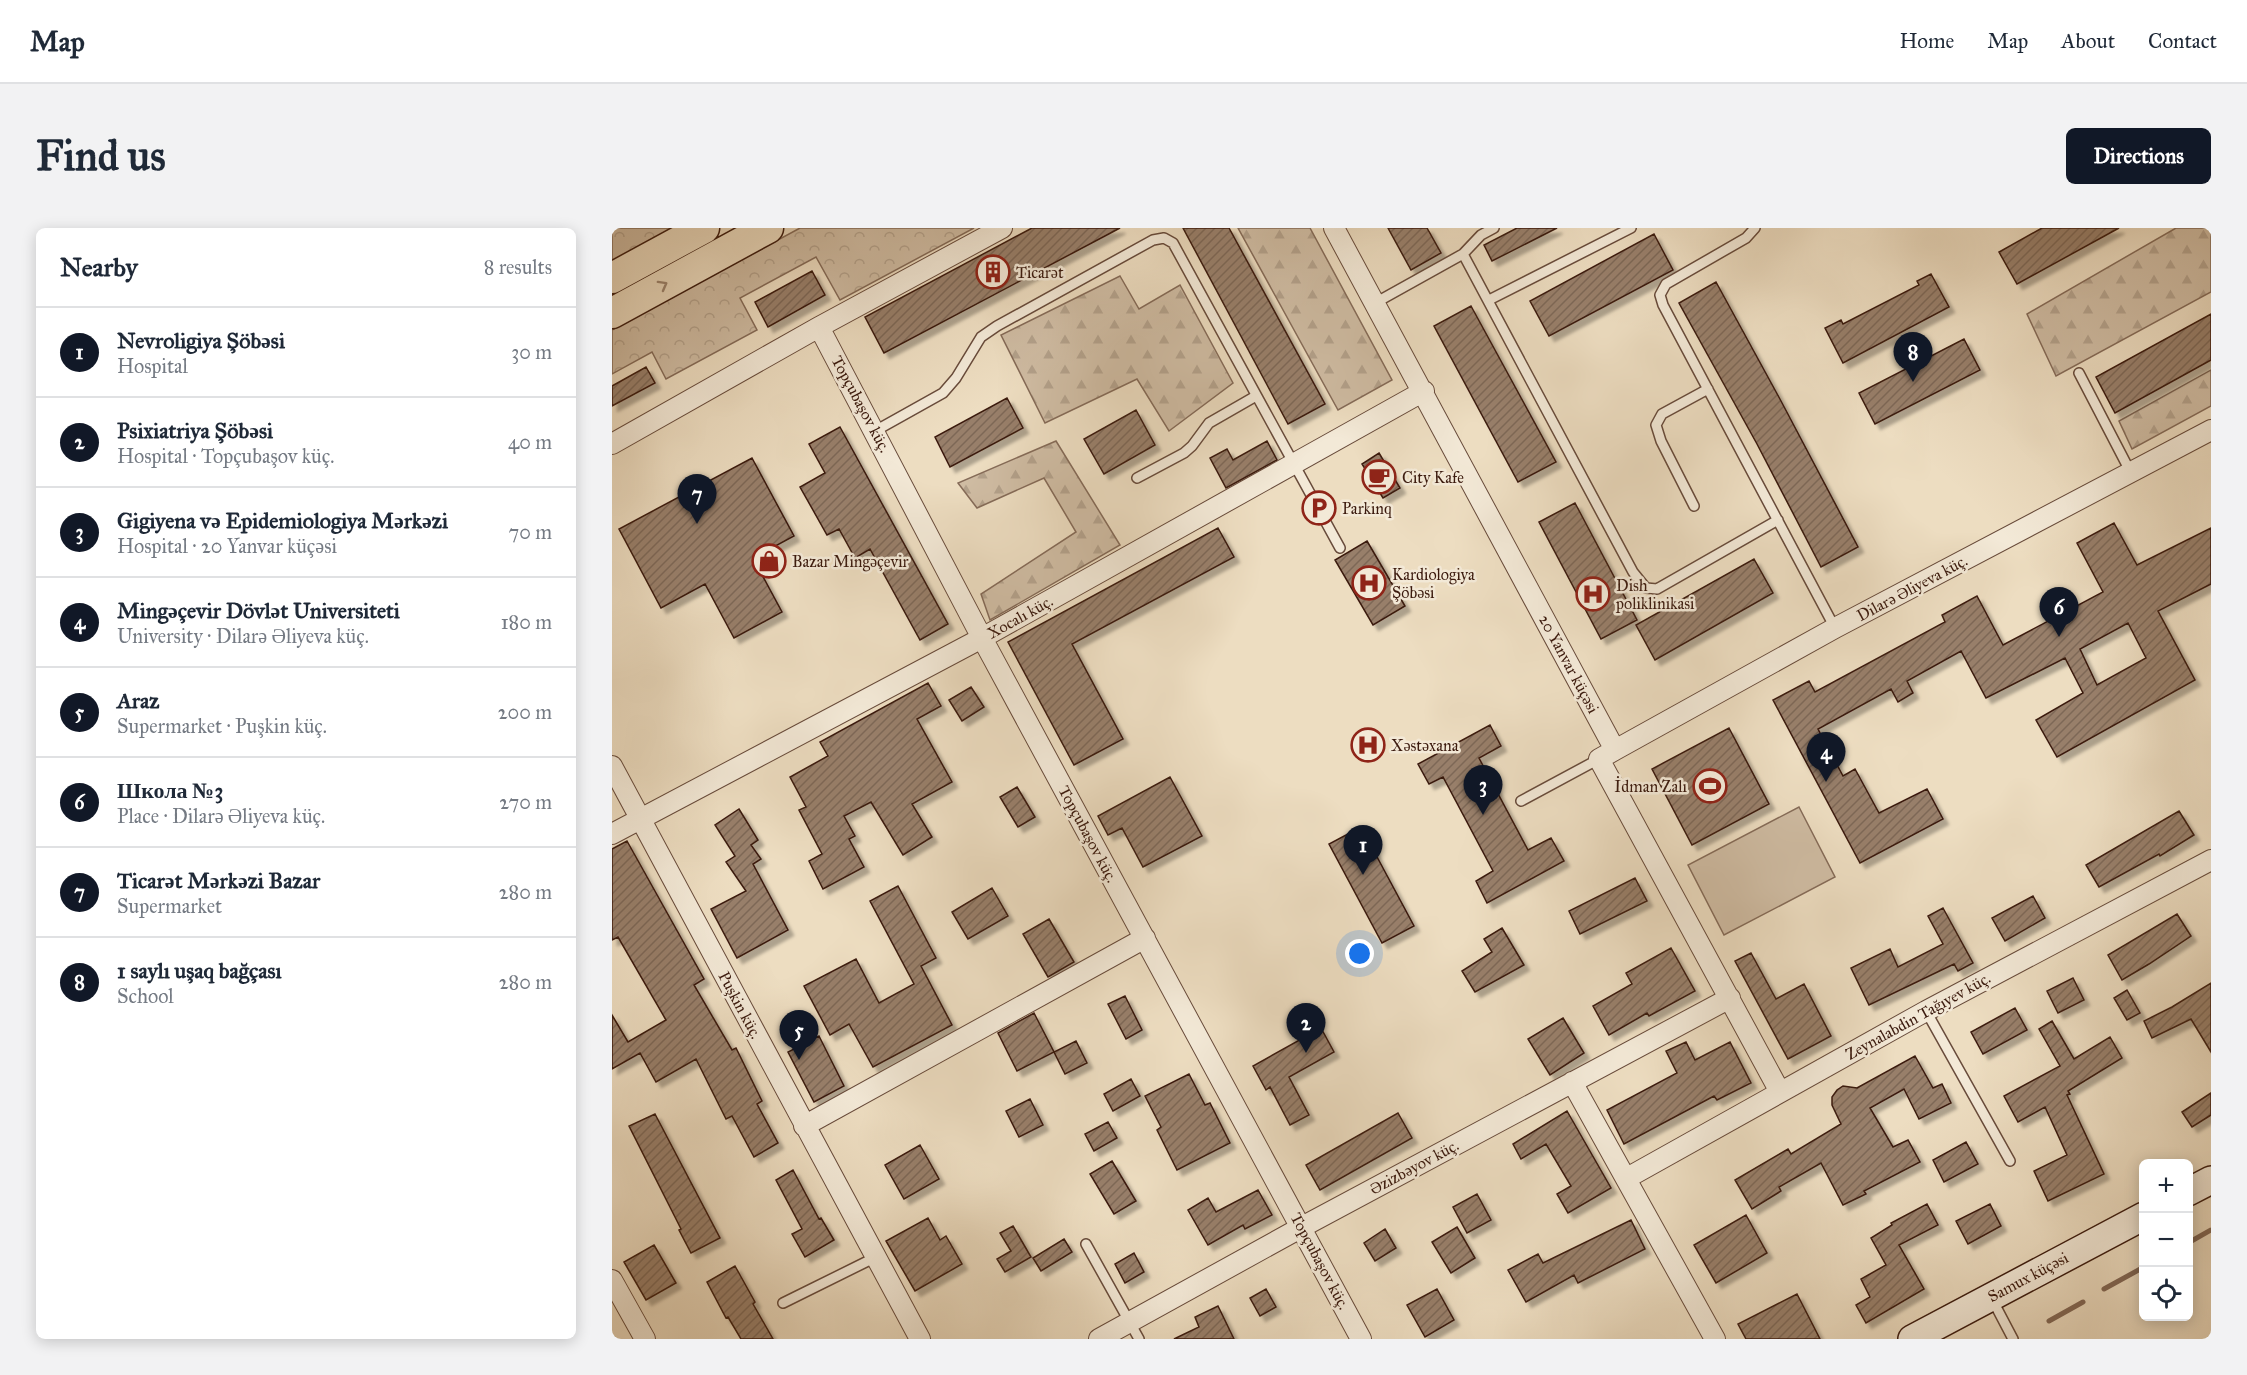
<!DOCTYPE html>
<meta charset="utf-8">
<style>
body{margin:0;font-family:"IM FELL Great Primer",serif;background:#f2f2f3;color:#1f2937}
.controls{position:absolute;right:18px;bottom:18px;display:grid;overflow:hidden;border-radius:9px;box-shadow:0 3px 15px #0003}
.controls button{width:54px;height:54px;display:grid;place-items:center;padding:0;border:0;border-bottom:2px solid #e0e1e3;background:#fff;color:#1f2937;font:30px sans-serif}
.you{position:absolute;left:748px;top:726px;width:21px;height:21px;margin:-15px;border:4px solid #fff;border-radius:50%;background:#1a73e8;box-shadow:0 0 0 9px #1a73e833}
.badge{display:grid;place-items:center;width:39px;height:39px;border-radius:50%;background:#111827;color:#fff;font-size:20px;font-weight:700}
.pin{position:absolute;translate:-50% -50px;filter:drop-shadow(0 2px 3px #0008)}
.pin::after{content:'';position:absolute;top:32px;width:21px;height:18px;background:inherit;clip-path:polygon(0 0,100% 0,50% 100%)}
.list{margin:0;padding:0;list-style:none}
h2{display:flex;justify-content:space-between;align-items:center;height:78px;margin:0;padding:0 24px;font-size:26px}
h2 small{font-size:20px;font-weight:400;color:#747a83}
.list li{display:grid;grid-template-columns:39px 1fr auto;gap:18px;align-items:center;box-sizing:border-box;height:90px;padding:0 24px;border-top:2px solid #e0e1e3}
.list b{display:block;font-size:22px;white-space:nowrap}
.list p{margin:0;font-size:20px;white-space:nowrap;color:#747a83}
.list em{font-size:20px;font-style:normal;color:#747a83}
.icon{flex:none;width:33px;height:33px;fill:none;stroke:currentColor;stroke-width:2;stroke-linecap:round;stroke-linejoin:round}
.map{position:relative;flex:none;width:1599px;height:1111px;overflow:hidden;border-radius:9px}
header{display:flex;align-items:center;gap:36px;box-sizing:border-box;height:84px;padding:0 30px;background:#fff;border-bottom:2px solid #e0e1e3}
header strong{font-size:28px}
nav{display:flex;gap:33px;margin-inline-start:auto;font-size:21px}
.intro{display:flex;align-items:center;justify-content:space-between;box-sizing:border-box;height:144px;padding:0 36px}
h1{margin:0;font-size:42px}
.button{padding:15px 27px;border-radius:9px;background:#111827;color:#fff;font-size:21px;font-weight:700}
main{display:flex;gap:36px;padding:0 36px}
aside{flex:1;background:#fff;border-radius:9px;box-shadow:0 3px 15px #0003}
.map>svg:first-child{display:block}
.green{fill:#cfbca3;stroke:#856b58;stroke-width:1.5}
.forest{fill:url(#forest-firs);stroke:#856b58;stroke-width:1.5}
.park{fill:url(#park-crowns);stroke:#856b58;stroke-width:1.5}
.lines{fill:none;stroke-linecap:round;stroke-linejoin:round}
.stream{stroke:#816755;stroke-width:5}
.building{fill:url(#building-hatch);stroke:#3b1a0e;stroke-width:1.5;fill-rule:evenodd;filter:url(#shadow)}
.lane-casing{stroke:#684b3b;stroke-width:12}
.street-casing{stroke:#684b3b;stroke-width:22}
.secondary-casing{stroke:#3b1a0e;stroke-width:30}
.primary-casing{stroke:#3b1a0e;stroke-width:33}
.lane{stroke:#f3e9d7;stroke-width:9}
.street{stroke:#f3e9d7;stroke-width:20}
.secondary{stroke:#f3e9d7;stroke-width:27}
.primary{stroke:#edddc1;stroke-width:30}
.oneway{stroke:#9d8570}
.labels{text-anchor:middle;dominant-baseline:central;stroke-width:5;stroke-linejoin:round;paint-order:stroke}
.poi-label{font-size:16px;fill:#3b1a0e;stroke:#f3e9d7;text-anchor:start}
.street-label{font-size:16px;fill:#3b1a0e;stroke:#f3e9d7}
</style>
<header>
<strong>Map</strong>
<nav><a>Home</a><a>Map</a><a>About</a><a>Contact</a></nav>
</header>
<div class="intro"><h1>Find us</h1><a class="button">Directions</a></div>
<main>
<aside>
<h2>Nearby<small>8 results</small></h2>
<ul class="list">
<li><span class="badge">1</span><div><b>Nevroligiya Şöbəsi</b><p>Hospital</p></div><em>30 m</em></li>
<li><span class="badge">2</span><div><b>Psixiatriya Şöbəsi</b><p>Hospital · Topçubaşov küç.</p></div><em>40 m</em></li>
<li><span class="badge">3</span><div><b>Gigiyena və Epidemiologiya Mərkəzi</b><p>Hospital · 20 Yanvar küçəsi</p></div><em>70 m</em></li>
<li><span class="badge">4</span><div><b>Mingəçevir Dövlət Universiteti</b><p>University · Dilarə Əliyeva küç.</p></div><em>180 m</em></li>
<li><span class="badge">5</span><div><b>Araz</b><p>Supermarket · Puşkin küç.</p></div><em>200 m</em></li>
<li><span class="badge">6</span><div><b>Школа №3</b><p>Place · Dilarə Əliyeva küç.</p></div><em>270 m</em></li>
<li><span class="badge">7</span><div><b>Ticarət Mərkəzi Bazar</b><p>Supermarket</p></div><em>280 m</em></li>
<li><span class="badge">8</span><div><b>1 saylı uşaq bağçası</b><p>School</p></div><em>280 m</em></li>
</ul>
</aside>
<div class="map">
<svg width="1599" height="1111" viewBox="0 0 1599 1111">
<defs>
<pattern id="forest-firs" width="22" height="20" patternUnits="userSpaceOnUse" patternTransform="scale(1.5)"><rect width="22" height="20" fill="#cfbca3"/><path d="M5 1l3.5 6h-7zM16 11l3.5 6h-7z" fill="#b3a18b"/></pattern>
<pattern id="park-crowns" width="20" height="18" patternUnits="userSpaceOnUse" patternTransform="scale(1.5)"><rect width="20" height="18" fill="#cfbca3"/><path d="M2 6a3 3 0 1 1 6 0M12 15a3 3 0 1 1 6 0" fill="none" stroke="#b3a18b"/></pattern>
<pattern id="building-hatch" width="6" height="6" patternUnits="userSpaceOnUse" patternTransform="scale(1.5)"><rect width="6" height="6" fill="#987f6b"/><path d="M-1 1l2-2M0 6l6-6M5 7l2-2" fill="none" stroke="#7d6756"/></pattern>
<filter id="shadow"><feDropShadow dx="5.5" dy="5.5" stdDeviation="1.5" flood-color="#0004"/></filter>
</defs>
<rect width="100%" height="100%" fill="#edddc1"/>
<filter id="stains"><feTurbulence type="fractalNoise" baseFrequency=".00333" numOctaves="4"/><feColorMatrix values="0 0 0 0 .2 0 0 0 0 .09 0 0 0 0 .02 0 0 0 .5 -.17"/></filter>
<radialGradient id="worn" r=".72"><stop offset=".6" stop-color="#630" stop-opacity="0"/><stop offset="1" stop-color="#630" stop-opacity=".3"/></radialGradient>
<path class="green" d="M1187,579L1223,649L1112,707L1076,637Z"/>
<path class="forest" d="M626,0H698L780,152L726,182Z
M1564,0H1599V64L1444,148L1415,86Z
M508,48L527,81L568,57L621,155L557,203L525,151L433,195L389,107Z
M1599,142V178L1520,221L1507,193Z
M444,213L508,317L378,392L369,366L464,304L432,250L365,280L346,255Z"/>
<path class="park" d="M0,0H64L0,35Z
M188,0H362L228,72L204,29L128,70L145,102L54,151L40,124L0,146V102Z"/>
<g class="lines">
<path class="stream" d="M1576,1015L1599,1002
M1492,1061L1532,1039
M1437,1093L1471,1074"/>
</g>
<path class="building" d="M420,0H508L272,125L253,89Z
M571,0H617L713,176L676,196Z
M776,0H815L829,25L799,42Z
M905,0H945L880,33L872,17Z
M1430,0H1507L1405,56L1387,24Z
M1042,6L1061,42L937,108L918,73Z
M200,43L213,67L156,99L143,74Z
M1319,46L1337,79L1231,135L1213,100L1229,92L1231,96L1307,57L1305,53Z
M1104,54L1169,173L1246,319L1209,339L1145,216L1067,75Z
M859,78L944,234L906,254L822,98Z
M1599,86V132L1503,185L1484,149Z
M1352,111L1368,142L1263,196L1247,165Z
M34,139L43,155L0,178V158Z
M395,170L411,200L338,239L323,209Z
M524,182L543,217L492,246L472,211Z
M228,199L336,396L308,412L258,321L243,330L227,301L215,307L188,259L213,245L197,216Z
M655,213L665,232L614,260L598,230L615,221L621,232Z
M767,225L788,260L771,270L750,236Z
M140,230L182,308L141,330L170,384L122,410L93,356L49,380L7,301Z
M963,275L1025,392L989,411L927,294Z
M1502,295L1525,337L1599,300V356L1546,383L1583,452L1445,529L1424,492L1471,465L1453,430L1374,470L1349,423L1295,453L1301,465L1286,474L1279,461L1206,501L1231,548L1243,541L1267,585L1315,561L1331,591L1248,635L1161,472L1197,453L1203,464L1333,394L1330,387L1365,368L1391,417L1491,364L1465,315ZM1516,395L1534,430L1485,457L1468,421Z
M606,300L622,329L460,416L511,511L462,537L396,414Z
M755,313L793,378L761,397L723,332Z
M1142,331L1161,365L1043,432L1024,397Z
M316,455L329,478L305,491L340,554L300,576L320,609L291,627L259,574L232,588L243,608L237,611L252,639L211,661L197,633L210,626L187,582L194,579L178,549L216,528L208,514Z
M359,459L372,479L350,493L337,472Z
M878,497L889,518L867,530L916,622L939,610L952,633L875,675L864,653L881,643L831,549L817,556L806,536Z
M1117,500L1157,576L1080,617L1040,541Z
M558,549L590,608L531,639L510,600L496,607L486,588Z
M405,559L423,589L406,599L388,569Z
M127,581L146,612L139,617L149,631L141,636L176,702L125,730L99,681L134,663L114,634L123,628L103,597Z
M1567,583L1582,607L1548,628L1547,626L1487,659L1474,637Z
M749,599L802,698L770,715L717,616Z
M15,613L92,751L82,757L120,822L124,820L150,873L145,876L166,915L142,929L120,888L114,891L84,831L44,854L28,825L0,841V787L16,814L54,792L6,709L0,712V621Z
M1023,650L1035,673L968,706L957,683Z
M286,658L324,730L309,738L340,797L261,839L237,796L218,807L192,758L244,731L267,775L302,756L258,673Z
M380,660L396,688L356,711L340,684Z
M1421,668L1433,690L1393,713L1380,690Z
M1331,680L1361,735L1346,743L1342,736L1257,777L1239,740L1278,721L1286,739L1331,716L1316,688Z
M1565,686L1579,708L1537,736L1510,752L1496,727Z
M437,691L462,734L436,749L411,706Z
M890,700L912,737L863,764L850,743L880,724L872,711Z
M1059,720L1083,763L1037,788L1035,785L997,807L981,778L1020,756L1014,745Z
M1139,725L1164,771L1192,756L1219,808L1176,831L1123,733Z
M1461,750L1472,772L1446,785L1435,763Z
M1599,755V824L1579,791L1540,810L1532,793L1560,779Z
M1515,762L1528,785L1515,792L1502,770Z
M513,768L530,802L514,811L496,776Z
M1403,780L1415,802L1371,826L1359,804Z
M422,785L442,824L405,843L386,805Z
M951,790L972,825L938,847L916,811Z
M1440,793L1462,831L1498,809L1510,830L1456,863L1458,866L1455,867L1492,946L1436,973L1422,943L1455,927L1433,879L1406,894L1392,868L1448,838L1427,801Z
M709,800L722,824L677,849L697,887L678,897L658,859L654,862L641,838Z
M207,808L232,858L202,874L176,824Z
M464,813L475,835L453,846L442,824Z
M1074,814L1083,832L1118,814L1139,855L1105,872L1102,868L1012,916L995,882L1065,845L1054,823Z
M1303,828L1321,860L1330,856L1339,875L1307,891L1292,861L1258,880L1281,919L1296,912L1308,934L1252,963L1254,966L1231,977L1209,935L1167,959L1169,963L1140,981L1123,952L1176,921L1179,926L1229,896L1220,877V869L1225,862L1231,858L1245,860Z
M577,846L593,877L598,875L618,915L565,942L545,902L549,899L533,868Z
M519,851L528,868L501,883L492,866Z
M1599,865V887L1580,899L1570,884Z
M418,871L431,897L407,909L394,883Z
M955,883L999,960L956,985L945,966L959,958L934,916L909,931L901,916Z
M786,885L800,910L708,962L694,937Z
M43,886L108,1010L79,1025L67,1002L69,1001L65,993L17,898Z
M496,894L505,910L482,923L473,906Z
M1354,914L1366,936L1332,954L1321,932Z
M308,917L327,951L292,971L273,937Z
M500,933L524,973L502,986L478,946Z
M181,942L207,991L209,990L222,1012L193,1029L180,1006L190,1001L164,952Z
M646,962L660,987L633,1001L631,997L596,1017L576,982L596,970L604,984Z
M865,966L879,992L855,1005L841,979Z
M1315,976L1326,997L1287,1017L1312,1061L1254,1095L1244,1077L1258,1069L1249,1051L1274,1037L1259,1010L1280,997L1279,995Z
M1378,976L1389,998L1356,1016L1344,993Z
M1134,987L1155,1025L1104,1055L1082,1017Z
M316,990L328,1012L334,1008L350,1036L303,1063L274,1013Z
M1019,992L1033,1021L966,1055L962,1047L914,1074L896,1042L926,1026L931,1035Z
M401,998L419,1029L393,1044L385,1031L399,1023L388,1005Z
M845,999L863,1030L839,1045L820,1014Z
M773,1001L784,1020L763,1033L752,1015Z
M452,1011L460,1024L429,1043L421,1030Z
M42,1017L64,1055L34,1072L12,1034Z
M522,1025L532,1044L513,1055L503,1036Z
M123,1038L143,1074L141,1076L161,1111H129L116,1089L114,1090L95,1054Z
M654,1061L664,1079L648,1088L638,1070Z
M825,1061L842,1092L813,1109L795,1077Z
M1185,1066L1208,1111H1134L1126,1096Z
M606,1078L622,1111H562L587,1099L583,1089Z"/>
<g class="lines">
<g class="lane-casing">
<path id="lane" d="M1143,0L1134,10L1054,56L1048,67L1051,77L1223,400
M851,26L1021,344L1034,360L1045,361L1166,292
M877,72L1019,0
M763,75L851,26L869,7L882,0
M1467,145L1519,245
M263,203L331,165L344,150L369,109L385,98L541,12L552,10L561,15L728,320
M525,250L572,225L580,218L597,195L644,168
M1082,278L1049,213L1044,197L1050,186L1096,161
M909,573L987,531
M1314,783L1398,933
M474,1016L527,1111
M1380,1071L1401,1111
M171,1075L264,1029"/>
</g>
<g class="street-casing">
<path id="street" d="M722,0L1003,522L987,531L1168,864
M207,99L370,410L749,1111
M0,216L207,99L390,0
M1003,522L1223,400L1599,202
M0,538L308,1111
M0,606L370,410L812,163
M960,854L1103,1111
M192,898L533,710
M1015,950L1314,783L1599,632
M0,1052L33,1111
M487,1111L690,999L1118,770"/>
</g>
<g class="secondary-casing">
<path id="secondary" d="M1576,964L1599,952
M1300,1111L1532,988"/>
</g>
<g class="primary-casing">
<path id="primary" d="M0,50L92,0
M0,85L156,0"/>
</g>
<use href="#lane" class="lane"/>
<use href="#street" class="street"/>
<use href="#secondary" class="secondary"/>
<use href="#primary" class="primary"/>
</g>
<defs><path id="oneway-chevron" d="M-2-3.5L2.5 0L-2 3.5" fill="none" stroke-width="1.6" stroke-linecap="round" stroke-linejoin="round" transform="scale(1.5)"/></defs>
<use class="oneway" href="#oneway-chevron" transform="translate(51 57) rotate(-29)"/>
<defs>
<g id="building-ring" transform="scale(1.725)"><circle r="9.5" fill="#f3e9d7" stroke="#8f2418" stroke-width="1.5"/><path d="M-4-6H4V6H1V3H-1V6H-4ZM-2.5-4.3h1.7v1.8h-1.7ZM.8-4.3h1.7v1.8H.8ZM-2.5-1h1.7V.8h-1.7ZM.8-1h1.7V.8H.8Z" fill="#8f2418"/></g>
<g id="cafe-ring" transform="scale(1.725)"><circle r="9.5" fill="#f3e9d7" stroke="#8f2418" stroke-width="1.5"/><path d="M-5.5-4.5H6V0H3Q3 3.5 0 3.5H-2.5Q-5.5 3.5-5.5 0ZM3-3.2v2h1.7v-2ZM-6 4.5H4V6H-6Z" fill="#8f2418"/></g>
<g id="parking-ring" transform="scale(1.725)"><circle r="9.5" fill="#f3e9d7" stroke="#8f2418" stroke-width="1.5"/><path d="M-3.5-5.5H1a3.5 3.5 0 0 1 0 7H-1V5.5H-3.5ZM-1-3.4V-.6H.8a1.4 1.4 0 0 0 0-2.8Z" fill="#8f2418"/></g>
<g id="shop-ring" transform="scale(1.725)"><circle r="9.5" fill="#f3e9d7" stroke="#8f2418" stroke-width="1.5"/><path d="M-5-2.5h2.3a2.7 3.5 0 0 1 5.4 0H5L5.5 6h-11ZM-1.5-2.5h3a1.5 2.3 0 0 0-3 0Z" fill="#8f2418"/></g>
<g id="hospital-ring" transform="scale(1.725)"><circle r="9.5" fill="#f3e9d7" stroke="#8f2418" stroke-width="1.5"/><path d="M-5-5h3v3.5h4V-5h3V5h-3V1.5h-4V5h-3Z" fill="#8f2418"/></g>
<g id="stadium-ring" transform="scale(1.725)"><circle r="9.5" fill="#f3e9d7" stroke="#8f2418" stroke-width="1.5"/><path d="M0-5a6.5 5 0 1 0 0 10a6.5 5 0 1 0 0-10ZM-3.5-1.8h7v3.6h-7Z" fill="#8f2418"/></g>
</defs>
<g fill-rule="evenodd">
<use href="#building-ring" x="381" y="44"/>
<use href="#cafe-ring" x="767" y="249"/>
<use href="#parking-ring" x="707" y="280"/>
<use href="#shop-ring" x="157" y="333"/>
<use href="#hospital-ring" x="757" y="355"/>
<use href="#hospital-ring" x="981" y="366"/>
<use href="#hospital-ring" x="756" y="517"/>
<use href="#stadium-ring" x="1098" y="558"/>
</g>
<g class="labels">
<g class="poi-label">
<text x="404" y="44">Ticarət</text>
<text x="790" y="249">City Kafe</text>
<text x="730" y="280">Parkinq</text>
<text x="180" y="333">Bazar Mingəçevir</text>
<text x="780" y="346">Kardiologiya<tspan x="780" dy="18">Şöbəsi</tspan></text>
<text x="1004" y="357">Dish<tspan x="1004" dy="18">poliklinikasi</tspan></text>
<text x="779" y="517">Xəstəxana</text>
<text x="1075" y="558" text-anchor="end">İdman Zalı</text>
</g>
<g class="street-label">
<text transform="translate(249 176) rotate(62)">Topçubaşov küç.</text>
<text transform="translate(1300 360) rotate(-28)">Dilarə Əliyeva küç.</text>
<text transform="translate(408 389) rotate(-29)">Xocalı küç.</text>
<text transform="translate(957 436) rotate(62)">20 Yanvar küçəsi</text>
<text transform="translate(476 606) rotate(62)">Topçubaşov küç.</text>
<text transform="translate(128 777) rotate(62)">Puşkin küç.</text>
<text transform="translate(1306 788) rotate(-29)">Zeynalabdin Tağıyev küç.</text>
<text transform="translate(802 939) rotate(-28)">Əzizbəyov küç.</text>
<text transform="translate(708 1033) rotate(62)">Topçubaşov küç.</text>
<text transform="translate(1416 1049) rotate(-28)">Samux küçəsi</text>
</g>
</g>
<rect width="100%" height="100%" filter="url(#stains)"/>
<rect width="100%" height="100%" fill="url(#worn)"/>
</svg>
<div class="controls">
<button>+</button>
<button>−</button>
<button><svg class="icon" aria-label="locate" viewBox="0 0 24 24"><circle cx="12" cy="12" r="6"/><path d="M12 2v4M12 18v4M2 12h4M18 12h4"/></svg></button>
</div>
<div class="you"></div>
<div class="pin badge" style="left:751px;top:647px">1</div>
<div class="pin badge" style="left:694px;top:825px">2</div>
<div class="pin badge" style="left:871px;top:587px">3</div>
<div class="pin badge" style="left:1214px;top:554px">4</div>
<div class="pin badge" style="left:187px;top:832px">5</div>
<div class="pin badge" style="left:1447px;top:409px">6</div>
<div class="pin badge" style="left:85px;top:296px">7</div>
<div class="pin badge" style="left:1301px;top:154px">8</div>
</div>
</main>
